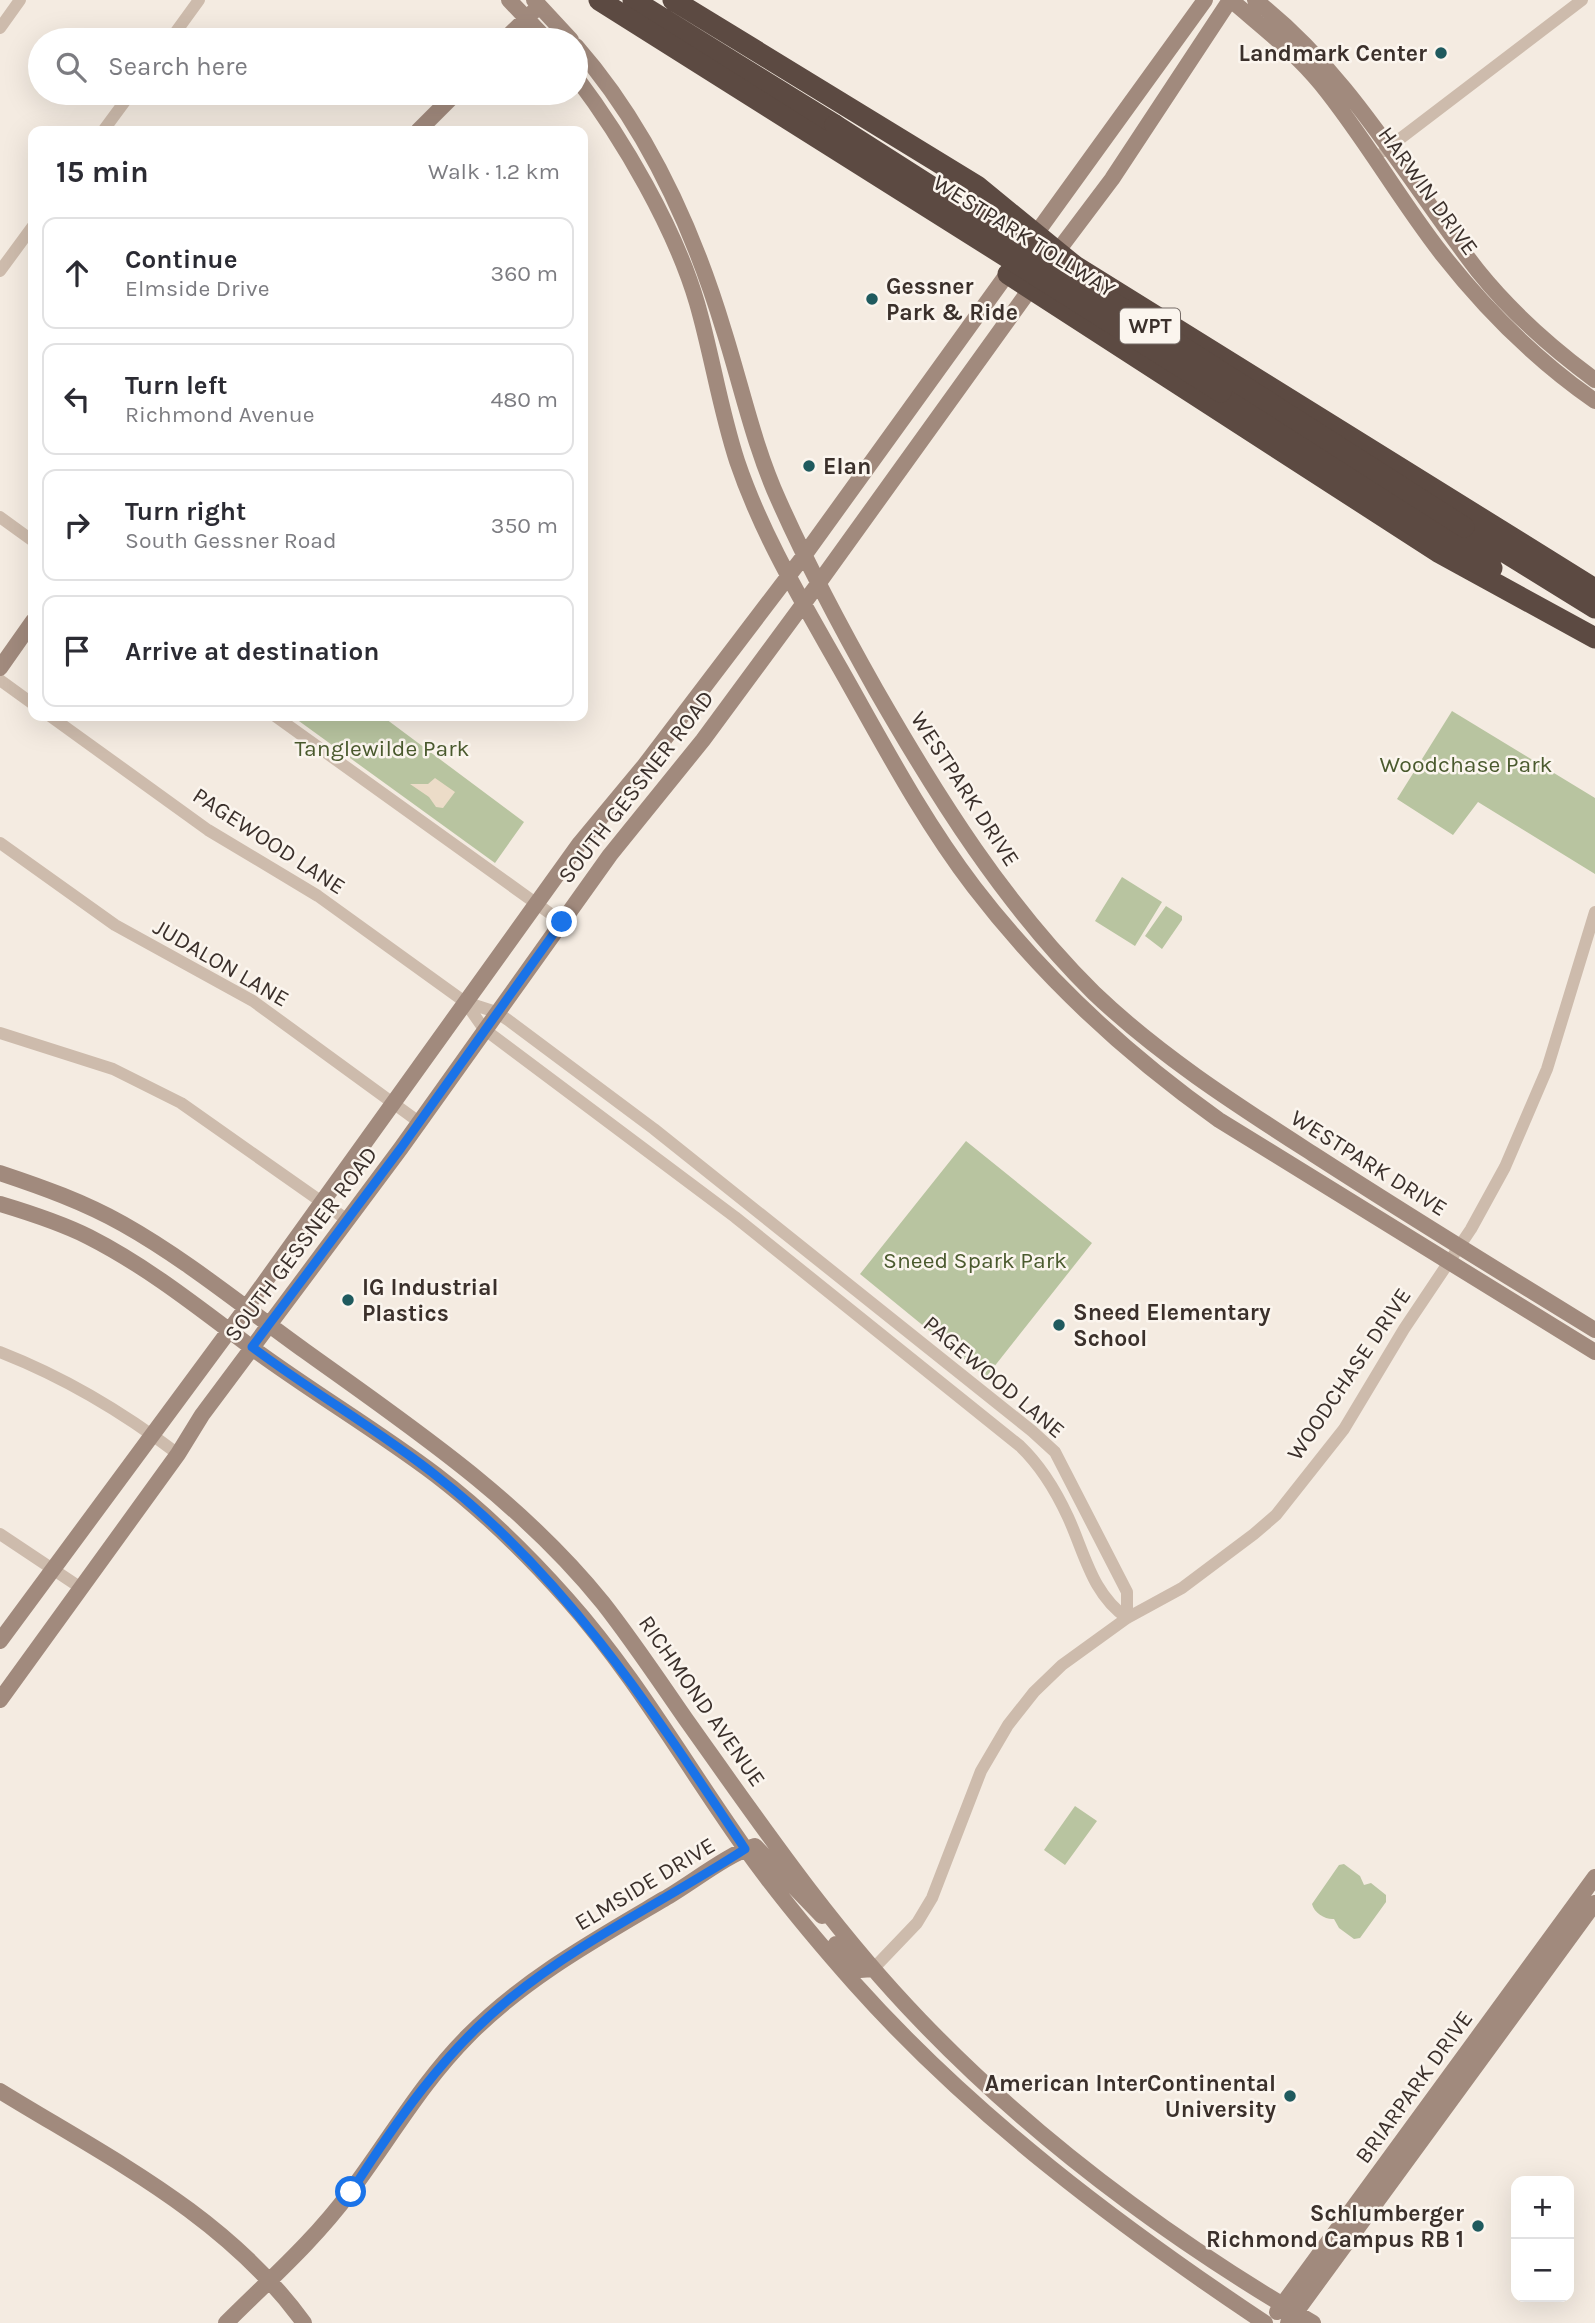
<!DOCTYPE html>
<meta charset="utf-8">
<style>
body{margin:0;font-family:Karla,sans-serif;background:#f2f2f3;color:#2b2b33}
.controls{position:absolute;right:21px;bottom:21px;display:grid;overflow:hidden;border-radius:14px;box-shadow:0 7px 28px #0002}
.controls button{width:63px;height:63px;display:grid;place-items:center;padding:0;border:0;border-bottom:2px solid #e1e1e2;background:#fff;color:#2b2b33;font:35px sans-serif}
.stop{position:absolute;width:21px;height:21px;margin:-16px;border:5px solid #1a73e8;border-radius:50%;background:#fff}
.stop.end{background:#1a73e8;border-color:#fff;box-shadow:0 2px 7px #0008}
.list{margin:0;padding:0;list-style:none}
h2{display:flex;justify-content:space-between;align-items:center;height:91px;margin:0;padding:0 28px;font-size:30px}
h2 small{font-size:23px;font-weight:400;color:#7c7c81}
.list li{display:grid;grid-template-columns:46px 1fr auto;gap:21px;align-items:center;box-sizing:border-box;height:112px;margin:0 14px 14px;padding:0 14px;border:2px solid #e1e1e2;border-radius:14px}
.list b{display:block;font-size:26px;white-space:nowrap}
.list p{margin:0;font-size:23px;white-space:nowrap;color:#7c7c81}
.list em{font-size:23px;font-style:normal;color:#7c7c81}
.icon{flex:none;width:38px;height:38px;fill:none;stroke:currentColor;stroke-width:2;stroke-linecap:round;stroke-linejoin:round}
.map{position:relative;flex:none;width:1595px;height:2323px;overflow:hidden}
.search{position:absolute;background:#fff;box-shadow:0 7px 28px #0002;left:28px;top:28px;width:560px;height:77px;display:flex;align-items:center;gap:18px;box-sizing:border-box;padding:0 24px;border-radius:38px;color:#7c7c81;font-size:26px}
.panel{position:absolute;background:#fff;box-shadow:0 7px 28px #0002;left:28px;top:126px;width:560px;height:595px;border-radius:14px}
.map>svg:first-child{display:block}
.green{fill:#b8c4a0}
.plaza{fill:#ecdcc8}
.lines{fill:none;stroke-linecap:round;stroke-linejoin:round}
.street{stroke:#cdbbac;stroke-width:12}
.secondary{stroke:#a18a7d;stroke-width:16}
.highway{stroke:#5c4a42;stroke-width:21}
.highway-bridge{stroke:#5c4a42;stroke-width:21}
.route{stroke:#1a73e8;stroke-width:9}
.poi-dot{fill:#1f5a5e;stroke:#fbf5ee;stroke-width:2.5}
.labels{text-anchor:middle;dominant-baseline:central;stroke-width:5;stroke-linejoin:round;paint-order:stroke}
.shield{fill:#fbf5ee;stroke:#756b66;stroke-width:2}
.shield-label{font-size:21px;font-weight:bold;fill:#3b302b}
.poi-label{font-size:23px;font-weight:bold;fill:#3b302b;stroke:#fbf5ee;text-anchor:start}
.street-label{font-size:23px;fill:#3b302b;stroke:#fbf5ee}
.park-label{font-size:23px;fill:#4a5a2e;stroke:#fbf5ee}
</style>
<div class="map">
<svg width="1595" height="2323" viewBox="0 0 1595 2323">
<rect width="100%" height="100%" fill="#f4ebe1"/>
<path class="green" d="M1452,711L1595,798V874L1478,802L1453,835L1397,799Z
M292,716H382L524,822L495,863Z
M1122,877L1162,902L1135,946L1095,921Z
M1166,906L1182,916V920L1162,949L1145,936Z
M966,1141L1092,1243L986,1377L860,1274Z
M1075,1806L1097,1821L1065,1865L1044,1850Z
M1344,1864L1360,1876L1364,1885L1371,1883L1386,1895V1902L1360,1938L1354,1939L1339,1928L1334,1919C1326,1920 1314,1913 1312,1904L1339,1865Z"/>
<path class="plaza" d="M435,778L455,792L443,808L436,807L429,797L410,784H428Z"/>
<g class="lines">
<path class="street" d="M0,28L20,0
M170,40L199,0
M103,131L131,93
M1384,151L1582,0
M0,271L33,226
M0,517L33,541
M0,680L33,704
M50,716L208,830L318,896L465,1002L496,1012L508,1020L654,1129L1032,1431L1055,1452L1127,1592V1618
M275,716L562,922
M0,843L115,925L253,1001L419,1122
M465,1002L484,1029L735,1217L1020,1446C1041,1466 1056,1491 1068,1517C1085,1554 1092,1594 1127,1618
M0,1033L113,1069L181,1103L346,1219
M0,1352C64,1377 123,1412 178,1454
M0,1534L81,1588
M873,1969L917,1923L932,1898L981,1771L1008,1725L1034,1692L1062,1665L1127,1618L1182,1588L1254,1534L1276,1515L1344,1429L1404,1329L1471,1229L1505,1167L1547,1069L1595,912"/>
<path class="secondary" d="M509,0L547,40
M534,0L571,40
M1231,0C1262,27 1295,52 1321,84C1365,138 1399,199 1442,254C1486,310 1536,360 1595,401
M1255,0C1351,75 1405,177 1478,271C1511,312 1553,349 1595,380
M504,40L533,12
M576,46C647,127 693,228 724,331C742,388 754,446 779,501C808,566 841,628 876,690C938,798 1005,905 1094,993C1160,1056 1237,1105 1313,1154C1406,1214 1500,1272 1595,1330
M576,77C623,139 675,228 697,303C712,355 720,409 737,461C762,535 802,601 840,668C882,742 922,819 974,887C1043,977 1126,1054 1219,1120L1595,1352
M418,131L456,93
M1030,242L1205,0
M1051,260L1112,179L1230,0
M0,668L33,621
M0,1173C42,1187 84,1202 123,1224C187,1260 245,1308 305,1351C411,1427 520,1500 603,1603C632,1640 658,1679 685,1718C759,1822 831,1928 920,2020C1034,2139 1171,2240 1313,2323
M0,1204C30,1213 61,1223 89,1237C150,1268 204,1312 259,1353C317,1395 379,1432 436,1475C483,1511 528,1555 567,1599C634,1674 684,1762 742,1844C776,1892 816,1940 855,1984C974,2117 1118,2225 1265,2323
M0,1641L246,1308L580,843L644,766L803,557L1013,266
M0,1700L178,1454L202,1415L401,1148L610,855L703,740L818,584L1036,281
M836,1944L860,1970L873,1969
M0,2091C109,2158 227,2216 304,2323
M1277,2312L1595,1877
M226,2323C268,2281 314,2241 350,2192C389,2140 422,2082 468,2036C524,1979 596,1939 664,1899C689,1885 729,1853 755,1846L822,1916
M1288,2323L1595,1903"/>
<path class="highway" d="M633,0L835,125
M673,0L977,186L1075,266L1595,589
M1008,274L1438,552L1595,638
M1221,392L1492,568
M1464,527L1595,608"/>
<path class="highway-bridge" d="M599,0L1221,392
M835,125L1464,527"/>
</g>
<g class="lines">
<path class="route" d="M351,2192C395,2123 444,2052 508,2000C581,1940 667,1900 745,1849C655,1714 568,1579 439,1478C379,1430 313,1393 252,1347L401,1148L562,922"/>
</g>
<g class="poi-dot">
<circle cx="1441" cy="53" r="7"/>
<circle cx="872" cy="299" r="7"/>
<circle cx="809" cy="466" r="7"/>
<circle cx="348" cy="1300" r="7"/>
<circle cx="1059" cy="1325" r="7"/>
<circle cx="1290" cy="2096" r="7"/>
<circle cx="1478" cy="2226" r="7"/>
</g>
<g class="labels">
<rect class="shield" x="1120" y="308.5" width="60" height="35" rx="5"/>
<g class="shield-label">
<text x="1150" y="326">WPT</text>
</g>
<g class="poi-label">
<text x="1427" y="53" text-anchor="end">Landmark Center</text>
<text x="886" y="286">Gessner<tspan x="886" dy="26">Park &amp; Ride</tspan></text>
<text x="823" y="466">Elan</text>
<text x="362" y="1287">IG Industrial<tspan x="362" dy="26">Plastics</tspan></text>
<text x="1073" y="1312">Sneed Elementary<tspan x="1073" dy="26">School</tspan></text>
<text x="1276" y="2083" text-anchor="end">American InterContinental<tspan x="1276" dy="26">University</tspan></text>
<text x="1464" y="2213" text-anchor="end">Schlumberger<tspan x="1464" dy="26">Richmond Campus RB 1</tspan></text>
</g>
<g class="street-label">
<text transform="translate(1428 191) rotate(54)">HARWIN DRIVE</text>
<text transform="translate(1024 236) rotate(32)">WESTPARK TOLLWAY</text>
<text transform="translate(636 787) rotate(-52)">SOUTH GESSNER ROAD</text>
<text transform="translate(965 789) rotate(57)">WESTPARK DRIVE</text>
<text transform="translate(269 841) rotate(33)">PAGEWOOD LANE</text>
<text transform="translate(221 963) rotate(30)">JUDALON LANE</text>
<text transform="translate(1369 1163) rotate(32)">WESTPARK DRIVE</text>
<text transform="translate(301 1244) rotate(-53)">SOUTH GESSNER ROAD</text>
<text transform="translate(1349 1374) rotate(-56)">WOODCHASE DRIVE</text>
<text transform="translate(994 1377) rotate(40)">PAGEWOOD LANE</text>
<text transform="translate(702 1701) rotate(55)">RICHMOND AVENUE</text>
<text transform="translate(645 1884) rotate(-31)">ELMSIDE DRIVE</text>
<text transform="translate(1414 2087) rotate(-54)">BRIARPARK DRIVE</text>
</g>
<g class="park-label">
<text x="382" y="748">Tanglewilde Park</text>
<text x="1466" y="764">Woodchase Park</text>
<text x="975" y="1260">Sneed Spark Park</text>
</g>
</g>
</svg>
<div class="controls">
<button>+</button>
<button>−</button>
</div>
<div class="stop" style="left:351px;top:2192px"></div>
<div class="stop end" style="left:562px;top:922px"></div>
<div class="search"><svg class="icon" aria-label="search" viewBox="0 0 24 24"><circle cx="10" cy="10" r="6"/><path d="M15 15l6 6"/></svg>Search here</div>
<section class="panel">
<h2>15 min<small>Walk · 1.2 km</small></h2>
<ul class="list">
<li><svg class="icon" aria-label="ahead" viewBox="0 0 24 24"><path d="M12 20V5M6 11l6-6 6 6"/></svg><div><b>Continue</b><p>Elmside Drive</p></div><em>360 m</em></li>
<li><svg class="icon" aria-label="left" viewBox="0 0 24 24"><path d="M17 20v-9H6M10 6l-5 5 5 5"/></svg><div><b>Turn left</b><p>Richmond Avenue</p></div><em>480 m</em></li>
<li><svg class="icon" aria-label="right" viewBox="0 0 24 24"><path d="M7 20v-9h11M14 6l5 5-5 5"/></svg><div><b>Turn right</b><p>South Gessner Road</p></div><em>350 m</em></li>
<li><svg class="icon" aria-label="arrive" viewBox="0 0 24 24"><path d="M6 21V4h12l-3 4 3 4H6"/></svg><div><b>Arrive at destination</b></div></li>
</ul>
</section>
</div>
